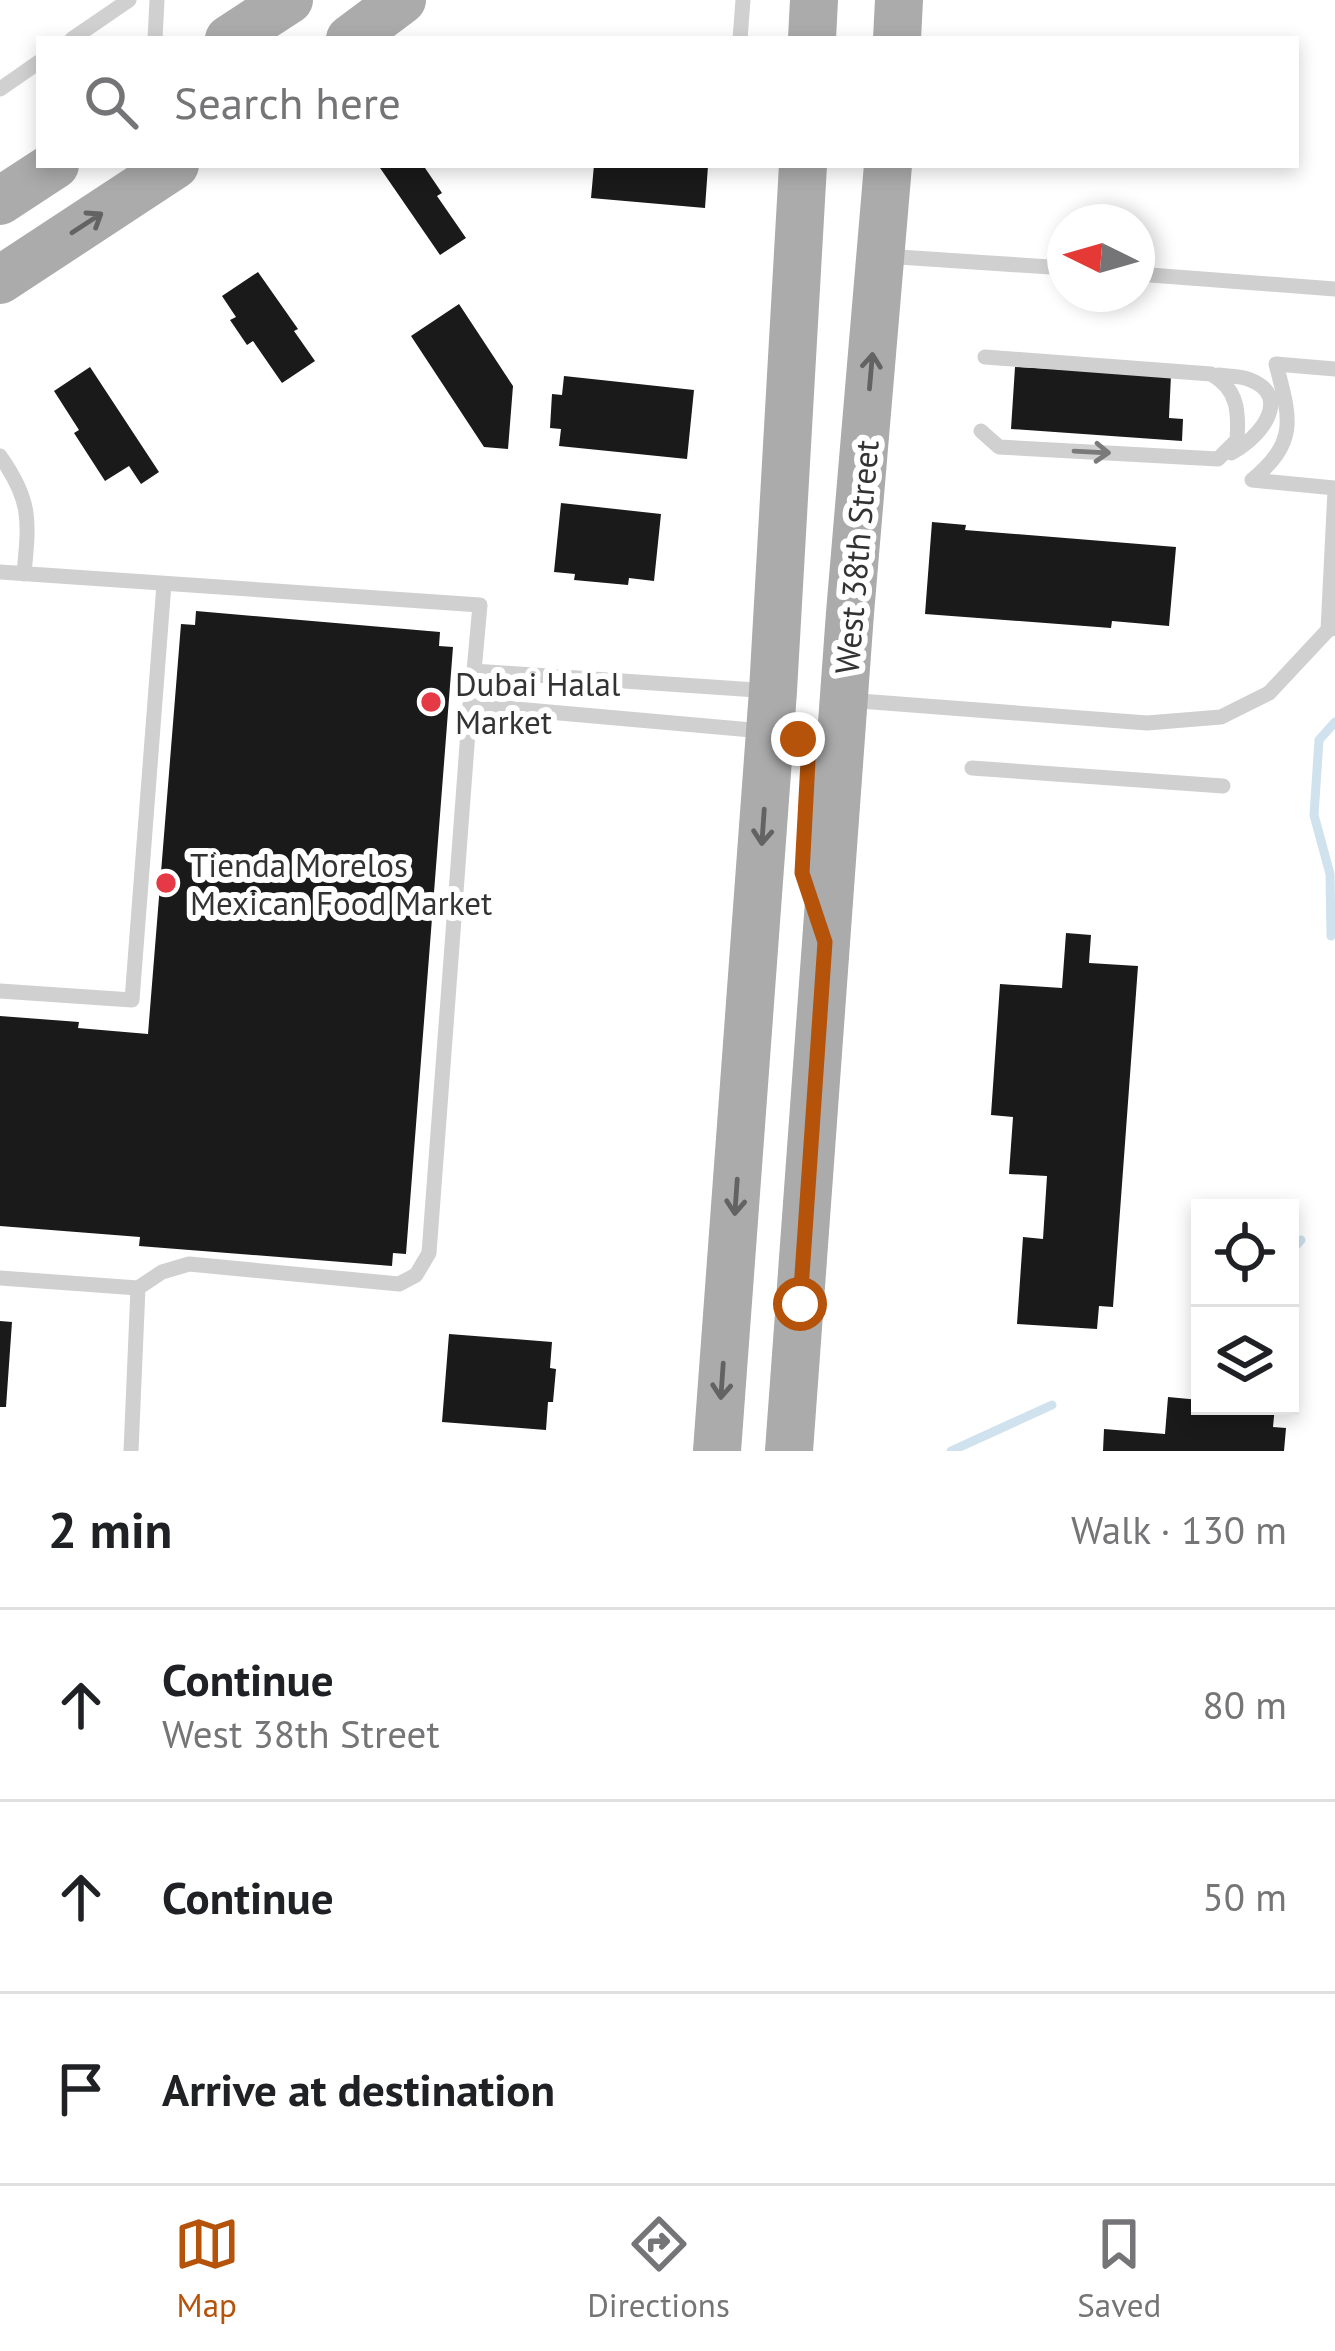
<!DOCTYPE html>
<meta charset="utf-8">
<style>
body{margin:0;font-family:"PT Sans",sans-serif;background:#f2f2f2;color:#202124}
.controls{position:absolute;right:36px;bottom:36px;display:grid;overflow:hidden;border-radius:0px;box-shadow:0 6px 18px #0003}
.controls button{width:108px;height:108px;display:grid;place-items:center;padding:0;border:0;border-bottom:3px solid #e0e0e0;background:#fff;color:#202124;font:60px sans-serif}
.compass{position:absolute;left:1047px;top:204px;width:108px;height:108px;border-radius:50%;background:#fff;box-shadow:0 6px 18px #0003;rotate:275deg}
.stop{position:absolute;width:36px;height:36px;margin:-27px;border:9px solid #b45309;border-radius:50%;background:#fff}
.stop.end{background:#b45309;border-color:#fff;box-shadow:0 3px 12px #0008}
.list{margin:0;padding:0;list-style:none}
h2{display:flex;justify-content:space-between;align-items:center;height:156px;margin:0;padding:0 48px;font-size:51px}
h2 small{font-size:39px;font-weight:400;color:#757577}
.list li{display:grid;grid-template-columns:78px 1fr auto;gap:36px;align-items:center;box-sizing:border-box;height:192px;padding:0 48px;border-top:3px solid #e0e0e0}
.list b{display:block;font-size:45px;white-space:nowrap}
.list p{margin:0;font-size:39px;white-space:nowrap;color:#757577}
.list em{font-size:39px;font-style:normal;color:#757577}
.icon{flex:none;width:66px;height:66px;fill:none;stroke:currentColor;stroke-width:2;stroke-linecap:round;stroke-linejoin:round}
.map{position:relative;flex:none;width:1335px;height:1451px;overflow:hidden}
.search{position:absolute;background:#fff;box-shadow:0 6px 18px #0003;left:36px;right:36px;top:36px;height:132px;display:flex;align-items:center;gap:30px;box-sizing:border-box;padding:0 42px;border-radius:0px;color:#757577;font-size:45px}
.sheet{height:732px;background:#fff}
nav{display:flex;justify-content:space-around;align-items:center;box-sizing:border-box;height:168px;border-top:3px solid #e0e0e0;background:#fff;font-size:33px;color:#757577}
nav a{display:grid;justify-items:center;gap:6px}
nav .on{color:#b45309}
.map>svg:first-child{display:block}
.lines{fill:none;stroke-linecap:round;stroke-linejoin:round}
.stream{stroke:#cfe2ee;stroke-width:9}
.building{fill:#1a1a1a}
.service{stroke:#d0d0d0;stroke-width:15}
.primary{stroke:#ababab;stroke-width:48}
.oneway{stroke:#636363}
.oneway2{stroke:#7a7a7a}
.route{stroke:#b45309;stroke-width:15}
.poi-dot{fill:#e63946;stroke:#fff;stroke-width:4.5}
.labels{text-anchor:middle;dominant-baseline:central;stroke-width:12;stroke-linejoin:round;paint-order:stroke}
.street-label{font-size:33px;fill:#333;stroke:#fff}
.poi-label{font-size:33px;fill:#333;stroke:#fff;text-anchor:start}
</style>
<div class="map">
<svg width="1335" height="1451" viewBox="0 0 1335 1451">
<rect width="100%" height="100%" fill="#fff"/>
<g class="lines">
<path class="stream" d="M1331,936L1330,874L1314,815L1319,740L1335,722
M1290,1252L1301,1240
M951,1451L1052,1405"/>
</g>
<path class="building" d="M378,165H423L442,193L437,196L466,238L440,255Z
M594,165L708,166L705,208L591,198Z
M258,272L298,329L294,331L315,361L282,383L253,341L247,345L230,320L236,317L222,296Z
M459,304L513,386L508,449L484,447L411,336Z
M90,367L159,472L141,484L129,466L105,481L74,433L79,430L54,391Z
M1015,367L1171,375L1169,418L1183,419L1182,441L1011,429Z
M564,376L694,390L687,459L559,446L561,429L550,428L552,394L562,395Z
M561,503L661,514L654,581L629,578L628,585L574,580L575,574L554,572Z
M932,522L966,525L965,530L1176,547L1169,626L1112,621L1111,628L925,614Z
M196,611L440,632L439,646L453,647L406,1254L393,1253L392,1266L139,1246L140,1237L0,1226V1016L79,1022L78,1028L148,1034L181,624L195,625Z
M1066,933L1091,935L1089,963L1138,966L1113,1307L1099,1306L1097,1329L1017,1324L1023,1237L1043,1239L1047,1176L1009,1174L1013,1117L991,1115L1000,984L1062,988Z
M0,1321L12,1322L6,1407H0Z
M449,1334L552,1342L550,1368L556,1369L553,1402H548L546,1430L442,1422Z
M1168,1397L1200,1400V1406H1275L1273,1427L1286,1428L1284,1451H1103L1104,1429L1165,1434Z"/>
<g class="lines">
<path class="service" d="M72,39L129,0
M155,39L157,0
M740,39L743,0
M0,89L39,62
M884,256L1065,268
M1137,274L1335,289
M1218,375C1228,376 1239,376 1248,379C1295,396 1259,439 1231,453
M981,431L999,447L1218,459L1237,440C1239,412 1238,389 1211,374L985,357
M0,456C32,501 29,521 24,574
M1252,480C1299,441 1290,418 1276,364L1335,369
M1252,480L1335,488
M0,572L480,605L474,671
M1328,630L1335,490
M847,700L1147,723L1221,717L1269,693L1328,630L1335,628
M763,731L470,705L474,671L770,691
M972,768L1223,786
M0,991L132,1000L164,584
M0,1278L138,1288L131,1451
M138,1288L162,1272L189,1264L399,1284L416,1275L429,1253L470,705"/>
<path class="primary" d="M229,39L289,0
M350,39L402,0
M812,39L814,0
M897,39L899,0
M0,201L55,165
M0,280L175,165
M717,1451L773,691L803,165
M789,1451L850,613L888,165"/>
</g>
<defs><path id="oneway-shaft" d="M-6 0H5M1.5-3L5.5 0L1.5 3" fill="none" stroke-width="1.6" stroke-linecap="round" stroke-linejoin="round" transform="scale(3)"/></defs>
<g class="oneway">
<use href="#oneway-shaft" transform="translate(87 223) rotate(-33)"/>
<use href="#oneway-shaft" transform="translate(871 371) rotate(-85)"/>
<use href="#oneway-shaft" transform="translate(763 827) rotate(94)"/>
<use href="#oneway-shaft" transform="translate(736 1197) rotate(94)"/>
<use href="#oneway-shaft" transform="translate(722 1381) rotate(94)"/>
</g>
<use class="oneway2" href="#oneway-shaft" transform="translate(1092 452) rotate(3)"/>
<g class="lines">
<path class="route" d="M798,739L806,749L808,761L802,873L825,942L800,1304"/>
</g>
<g class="poi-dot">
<circle cx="431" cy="702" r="12"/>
<circle cx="166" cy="883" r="12"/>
</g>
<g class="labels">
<g class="street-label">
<text transform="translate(856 557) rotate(-85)">West 38th Street</text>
</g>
<g class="poi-label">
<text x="455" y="683">Dubai Halal<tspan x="455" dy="38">Market</tspan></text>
<text x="190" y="864">Tienda Morelos<tspan x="190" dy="38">Mexican Food Market</tspan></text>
</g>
</g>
</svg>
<div class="controls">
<button><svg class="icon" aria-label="locate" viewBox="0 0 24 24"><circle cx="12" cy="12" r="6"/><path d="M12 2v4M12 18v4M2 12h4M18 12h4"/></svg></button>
<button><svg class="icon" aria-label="layers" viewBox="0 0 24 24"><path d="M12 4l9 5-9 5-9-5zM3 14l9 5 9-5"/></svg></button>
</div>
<svg class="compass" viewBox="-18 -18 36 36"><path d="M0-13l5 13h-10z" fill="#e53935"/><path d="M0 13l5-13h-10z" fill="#757577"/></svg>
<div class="stop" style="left:800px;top:1304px"></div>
<div class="stop end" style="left:798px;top:739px"></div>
<div class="search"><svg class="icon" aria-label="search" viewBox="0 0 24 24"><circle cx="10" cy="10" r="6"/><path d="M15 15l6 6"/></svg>Search here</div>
</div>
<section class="sheet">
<h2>2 min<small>Walk · 130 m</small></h2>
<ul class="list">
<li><svg class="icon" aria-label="ahead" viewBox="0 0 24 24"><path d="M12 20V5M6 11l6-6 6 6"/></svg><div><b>Continue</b><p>West 38th Street</p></div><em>80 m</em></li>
<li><svg class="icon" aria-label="ahead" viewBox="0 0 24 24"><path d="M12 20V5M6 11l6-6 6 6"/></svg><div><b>Continue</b></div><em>50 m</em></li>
<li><svg class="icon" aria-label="arrive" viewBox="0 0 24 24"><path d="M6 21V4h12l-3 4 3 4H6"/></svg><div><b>Arrive at destination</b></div></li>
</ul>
</section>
<nav>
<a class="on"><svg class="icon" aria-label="map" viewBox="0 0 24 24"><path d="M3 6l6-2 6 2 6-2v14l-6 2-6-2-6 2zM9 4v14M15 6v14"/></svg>Map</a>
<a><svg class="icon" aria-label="directions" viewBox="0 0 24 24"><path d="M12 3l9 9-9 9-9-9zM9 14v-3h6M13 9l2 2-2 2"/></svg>Directions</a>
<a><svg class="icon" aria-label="saved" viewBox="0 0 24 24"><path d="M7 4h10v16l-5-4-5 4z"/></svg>Saved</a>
</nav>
